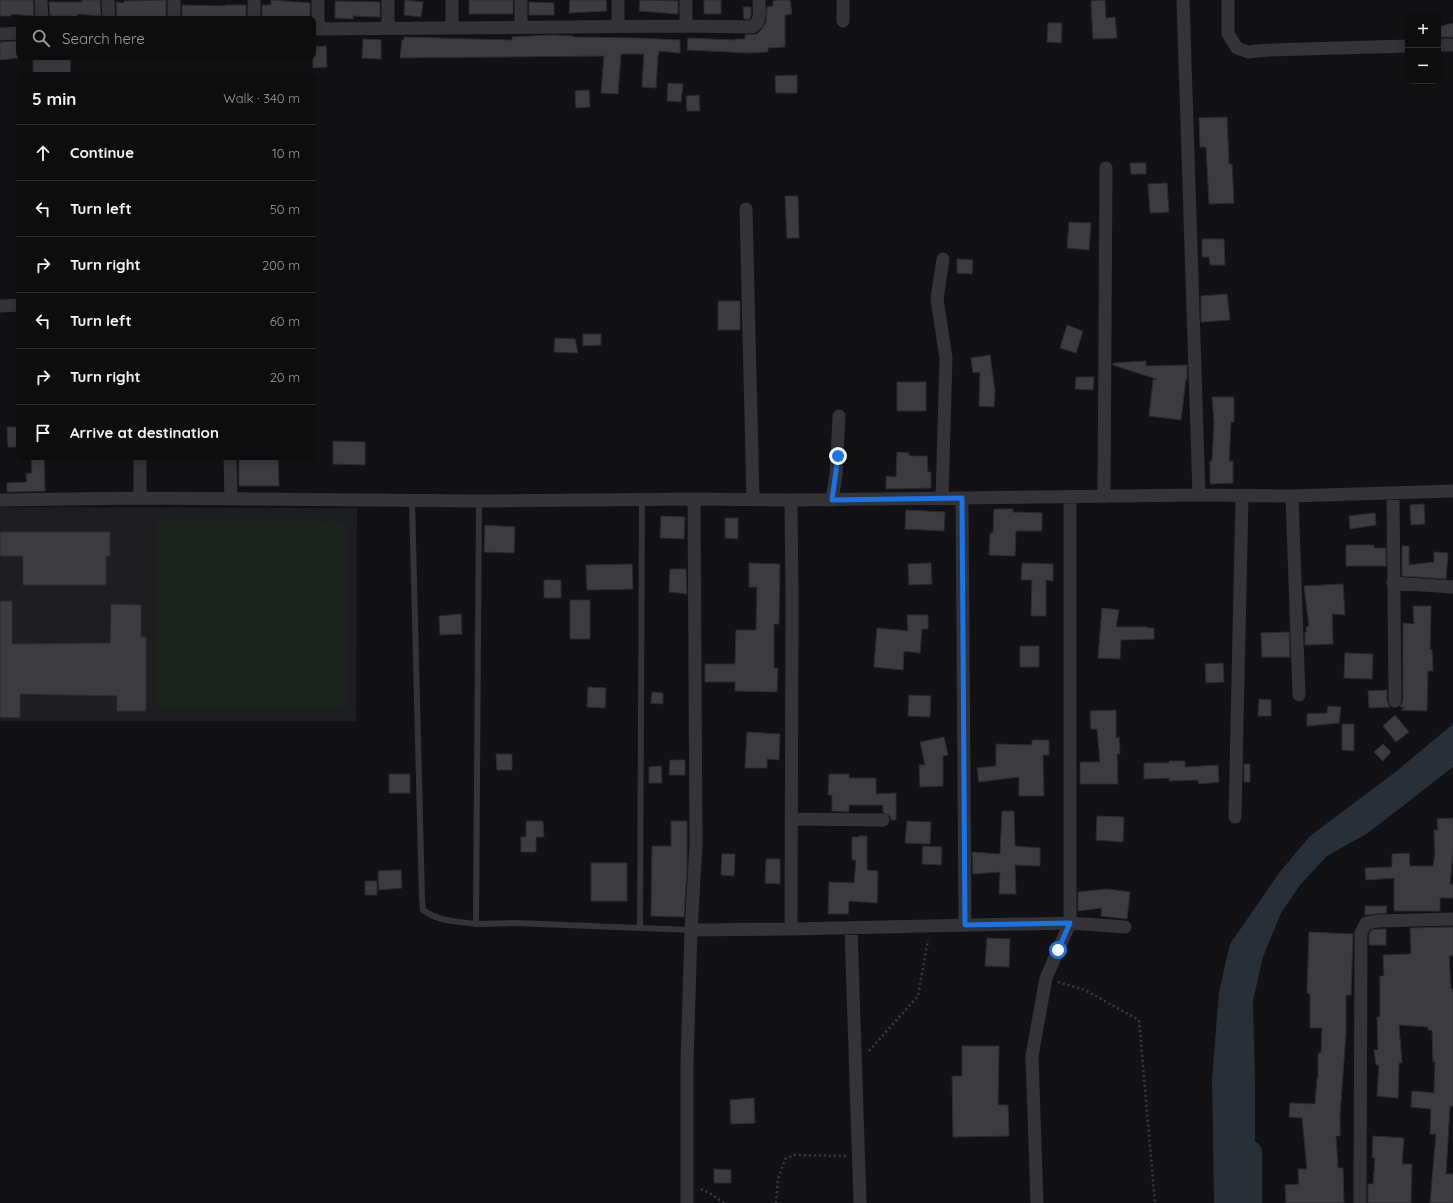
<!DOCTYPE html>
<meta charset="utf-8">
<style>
body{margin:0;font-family:Quicksand,sans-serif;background:#171617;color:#f1f3f6}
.controls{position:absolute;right:12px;top:12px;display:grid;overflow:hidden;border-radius:8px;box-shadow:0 2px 10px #0003}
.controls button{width:36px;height:36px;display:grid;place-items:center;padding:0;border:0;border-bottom:1px solid #2e2d2e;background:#0e0d0e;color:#f1f3f6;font:20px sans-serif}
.stop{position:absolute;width:12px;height:12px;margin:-9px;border:3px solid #1a73e8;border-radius:50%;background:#fff}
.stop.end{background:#1a73e8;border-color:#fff;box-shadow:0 1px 4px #0008}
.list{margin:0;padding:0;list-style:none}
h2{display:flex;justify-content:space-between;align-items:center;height:52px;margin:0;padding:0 16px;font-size:17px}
h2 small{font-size:13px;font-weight:400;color:#9b9c9e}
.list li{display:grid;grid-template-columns:26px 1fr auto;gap:12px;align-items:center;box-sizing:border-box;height:56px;padding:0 16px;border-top:1px solid #2e2d2e}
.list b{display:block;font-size:15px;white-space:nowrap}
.list em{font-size:13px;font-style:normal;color:#9b9c9e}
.icon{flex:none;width:22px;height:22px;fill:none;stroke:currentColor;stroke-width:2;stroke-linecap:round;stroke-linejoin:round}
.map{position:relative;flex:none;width:1453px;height:1203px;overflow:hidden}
.search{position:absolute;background:#0e0d0e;box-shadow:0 2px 10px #0003;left:16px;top:16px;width:300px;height:44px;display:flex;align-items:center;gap:10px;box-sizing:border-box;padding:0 14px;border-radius:8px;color:#9b9c9e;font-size:15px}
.panel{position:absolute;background:#0e0d0e;box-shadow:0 2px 10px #0003;left:16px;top:72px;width:300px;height:388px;border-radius:8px}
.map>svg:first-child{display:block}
.built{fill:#1e1e20}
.green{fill:#1c231d}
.water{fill:#282f36}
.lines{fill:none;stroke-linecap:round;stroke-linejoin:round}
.river{stroke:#282f36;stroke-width:26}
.building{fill:#3c3c40;stroke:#2c2b2f}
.path{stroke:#393a3f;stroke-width:2.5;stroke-dasharray:2 3;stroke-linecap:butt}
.service{stroke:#333338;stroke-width:6}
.minor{stroke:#333338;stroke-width:13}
.route{stroke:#1a73e8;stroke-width:5}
</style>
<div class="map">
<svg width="1453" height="1203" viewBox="0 0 1453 1203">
<rect width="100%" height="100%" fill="#121113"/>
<path class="built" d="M0,507L357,508L356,721H0Z"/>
<path class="green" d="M155,521L346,522V709L155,708Z"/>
<path class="water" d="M1453,724V767L1368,833L1327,856L1300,885L1281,913L1263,957L1253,1001L1255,1082V1150L1249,1183V1203H1214L1212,1079L1219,992L1230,944L1279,873L1310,836L1394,773Z"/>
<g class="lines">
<path class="river" d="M1249,1203V1153"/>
</g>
<path class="building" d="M0,0H33L34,16L11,14V16H0Z
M82,0H100L101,16L77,14V16H50L49,2H82Z
M166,0V19L117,18L116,2L124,3V1Z
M271,0L310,3V19L289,17V19H262V5H271Z
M405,0L423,2L421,17L404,15Z
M469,0H513V14H469Z
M570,0H606L607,11L569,13Z
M640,0L678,1V14L639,11Z
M704,0H721V14H704Z
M779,0H790L792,14L785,15V47L768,48V52L750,53L687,50L688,38L735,40V39H745V35L757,34L761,30L766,22L767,7L773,6V1Z
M1105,0L1106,18L1115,17L1117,38L1093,39L1091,1Z
M335,1L380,2V17L353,16V19L335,18Z
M529,2L554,3V15H529Z
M182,5L225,6V5H246V19H182Z
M743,7H751V14L750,19H744Z
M1048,23H1062L1061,43L1047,42Z
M1453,23V37H1438V27Z
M553,35L573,36V37L638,38L680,40V53L659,51V55H658L656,88L642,87L644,54H621L618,94L601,93L604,56L400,58L402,40H404V37L512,40V37Z
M363,39L381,40V59L362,58Z
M19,41V58L0,60V42Z
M326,46L327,67L313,68V47Z
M33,57H71L70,75H33Z
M797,75V93H776L775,76Z
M668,83L683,84L681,102L667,101Z
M589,90L590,107L576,108L575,91Z
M699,95L700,111H687L686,96Z
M1227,117L1229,164H1232L1234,203L1209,204L1206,147H1200L1199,118Z
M1130,163H1146V174H1131Z
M1167,183L1169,212L1150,213L1148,184Z
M785,196H798L799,238H787Z
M1069,222L1091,223L1089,250L1067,248Z
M1202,239H1224L1225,265H1210L1209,257H1202Z
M957,259L973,260L972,274L957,273Z
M1227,294L1230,320L1201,322V296Z
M718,301H740V330H718Z
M1067,325L1083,331L1076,353L1060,348Z
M583,334H601V345L583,346Z
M555,338L575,339L578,353L554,352Z
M990,355L995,391L994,407L979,406L980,372L973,373L971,358Z
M1146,361V366L1187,365V379H1186L1181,420L1149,416L1153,380H1156V379L1113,365V363Z
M1076,377H1094L1093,390L1075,389Z
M897,382H926V411H897Z
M1212,397H1234V422H1231L1229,461H1233V483L1210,484V461H1212L1214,422Z
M7,427H19V447H8Z
M333,441L365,442V465L333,464Z
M897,452L909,453V456H927L928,472H931V488L886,489V476L896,477Z
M31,457H44L45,491L7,492V483L27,482L26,474L32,473Z
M239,457H278L279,486H239Z
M1424,504L1425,524L1411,525L1410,505Z
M994,509H1013V512L1042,513V531H1016L1015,556L989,555L990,533H993Z
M906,510L945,512L944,531L905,529Z
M1375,513L1376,525L1350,529L1349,516Z
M661,516L685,517L684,539L660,538Z
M725,518H738V539L725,538Z
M485,525L515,527L514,553L484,552Z
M0,532H110V556H106V585H23V556H0Z
M1346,545H1374V548H1386V566H1346Z
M1402,546H1409V565L1434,562V552L1448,553L1446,579L1402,576Z
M749,563L780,564L779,624H774V668H778L777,692L735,691V682H705V664H735L736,630H756L757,587H749Z
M931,563L932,584L909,585L908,564Z
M1022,563L1053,564V581L1046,580V616H1031L1032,580H1021Z
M632,564L633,589L587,590L586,565Z
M670,569H686L687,594L669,592Z
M544,580H561V598H544Z
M1343,584L1345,615L1332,614L1333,644L1305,645V632H1307L1306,627L1309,626L1304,586Z
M570,600H590V639H570Z
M0,601H12V644L110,643L111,604L141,605V637H146V711H117V696L20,694V718L0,717Z
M1413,606H1431L1430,650L1432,649L1433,671H1428L1427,711L1401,710L1405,707H1400L1403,701V623L1414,624Z
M1102,608L1119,610L1116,627H1147V628H1154V639L1121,640L1120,659L1098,658Z
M461,614L462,634L440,635L439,616Z
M907,615H928V629H922L920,653L904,651L903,670L874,667L877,628L908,631Z
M1289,632L1290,657H1262L1261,633Z
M1020,646H1039V667H1020Z
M1345,653L1373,654L1372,679L1344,678Z
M1223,663L1224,682L1206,683L1205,664Z
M588,687L606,688L605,708L587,707Z
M1387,690V701L1390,707L1369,708L1368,691Z
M652,692L663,693V704L651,703Z
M909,695L931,696L930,717L908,716Z
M1259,699L1271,700V716H1258Z
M1328,706L1341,707L1339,723L1307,726V714L1327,713Z
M1116,710V738L1119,737L1120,754H1117L1118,784H1080V762H1100L1097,729H1091L1090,711Z
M1395,715L1409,732L1396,742L1383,726Z
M1342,724H1354V751L1342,750Z
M747,732L780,734L779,760L767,759V768H745Z
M944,737L948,755L943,756V786L920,787L919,765H925L920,742Z
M1032,740H1049V755H1043L1044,796H1019V777L979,782L977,768L996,766V744L1032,745Z
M1383,744L1391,752L1383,761L1374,752Z
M496,754H512V770H497Z
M670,760H685V775H669Z
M1169,761H1185V767L1218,765L1219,782L1199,784L1198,780L1169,781V778L1144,779V763H1169Z
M1244,764H1250V782H1244Z
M661,766L662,783H649V767Z
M389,774H410V793H389Z
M829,774H849V778H876V794L896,793V820H891L890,816L883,812V805H849V812L832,811V795H828Z
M1002,811H1014L1015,846L1040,848V866L1015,865L1016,894H999L1000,872L973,874L972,852L1000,854Z
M1097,816L1124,817L1123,842L1096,840Z
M1453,818V853L1450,884H1453V898H1440V911H1394V878L1366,880L1365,868L1392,867V854L1409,853L1410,866H1433L1435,853L1434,830H1438L1437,819Z
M526,821H543L544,837H536V852H521V837H526Z
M671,821H687V869L684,917L651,916L652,846H671Z
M907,821L931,822L930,844L905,843Z
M859,836H867V870L878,871L877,903L849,901L848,914H828L829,882L854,883L856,860H852V837H859Z
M923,846L942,847L941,865L922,864Z
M722,854H735L734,876L721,875Z
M766,859H780V884L765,883Z
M591,863H627V901H591Z
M401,870L402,888L379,890L378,871Z
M365,881H377V895H365Z
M1107,889L1130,892L1127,919L1101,916L1102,908L1078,911V892Z
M1365,906H1387L1386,913L1365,915Z
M1453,927V956H1449L1451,989H1453V1106H1450L1446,1174H1453V1203H1430L1436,1134H1430L1431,1109L1411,1107L1412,1091L1434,1093L1435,1062H1433L1432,1030H1428V1027L1399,1025L1402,1063H1399L1398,1098L1377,1096L1379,1065H1376L1374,1050H1378L1377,1017H1380V976H1384L1383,955L1411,954L1410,928Z
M1379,929H1386V945H1369V935L1371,930Z
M1309,932L1353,934L1351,995H1346V1033L1340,1114V1136H1336L1338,1168H1343L1344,1203H1286L1285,1185L1299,1184L1298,1169H1307L1302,1118L1289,1117L1290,1103L1315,1104L1317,1078H1318V1053H1321L1322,1028H1310V994L1307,993Z
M987,938L1010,939L1009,967L985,966Z
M962,1046H999L998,1105H1008L1009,1136L953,1137L952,1076H962Z
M754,1098L755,1123L731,1124L730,1100Z
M1373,1136L1404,1138L1402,1164H1412L1411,1203H1368V1184H1373L1375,1158H1372Z
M714,1169L731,1170V1183H714Z"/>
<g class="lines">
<path class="path" d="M1058,982L1085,990L1139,1020L1155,1203
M869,1051L918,996L928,940
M701,1189L711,1194L724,1203
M776,1203L778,1179L785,1159L794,1155L847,1156"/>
<path class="service" d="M412,501L422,899L423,910C439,922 457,921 476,924
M479,501L476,924L515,923L691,930
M640,928L642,500"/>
<path class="minor" d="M41,0L42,19
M108,0L109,19
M174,0V19
M254,0V19
M452,0V28
M521,0V27
M686,0V26
M843,0V21
M1183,0L1199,495
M1228,0V34L1237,48L1248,52L1268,50L1408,46
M618,26V0
M388,28V0
M313,29L686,26L752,27C762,22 759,10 759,0
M318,29V0
M0,34L19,33
M1438,45H1453
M746,209L753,500
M0,306L19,305
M140,457V498
M230,457L231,499
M1393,493L1395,701
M1292,496L1299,695
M1104,497L1106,168
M942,498L946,358L937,299L943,259
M962,498L965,925
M0,500L140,498L479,501L694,499L791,500L1199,495L1292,496L1453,491
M791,500L792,598L791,929
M832,500L836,475L839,416
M1393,583L1453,587
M1235,817L1242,497
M791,819L883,820
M851,928L860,1203
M691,930L696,846L694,499
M687,1203V1063L691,930L791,929L1070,923L1125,927
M1037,1203L1032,1056L1046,978L1070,923V497
M1360,1203L1361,933L1366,923L1378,921L1453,919"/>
</g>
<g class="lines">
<path class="route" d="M838,456L832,500L962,498L965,925L1070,923L1058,950"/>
</g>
</svg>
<div class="controls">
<button>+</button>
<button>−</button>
</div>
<div class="stop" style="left:1058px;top:950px"></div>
<div class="stop end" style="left:838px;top:456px"></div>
<div class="search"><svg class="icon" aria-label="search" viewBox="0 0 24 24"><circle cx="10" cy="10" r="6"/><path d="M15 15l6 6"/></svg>Search here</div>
<section class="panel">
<h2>5 min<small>Walk · 340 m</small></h2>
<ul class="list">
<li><svg class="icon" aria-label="ahead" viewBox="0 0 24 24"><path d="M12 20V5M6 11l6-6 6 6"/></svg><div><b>Continue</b></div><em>10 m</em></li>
<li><svg class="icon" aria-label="left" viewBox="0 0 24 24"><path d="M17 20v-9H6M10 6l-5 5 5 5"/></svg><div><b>Turn left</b></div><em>50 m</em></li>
<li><svg class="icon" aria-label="right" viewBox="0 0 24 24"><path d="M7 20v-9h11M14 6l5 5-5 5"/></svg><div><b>Turn right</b></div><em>200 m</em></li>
<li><svg class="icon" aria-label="left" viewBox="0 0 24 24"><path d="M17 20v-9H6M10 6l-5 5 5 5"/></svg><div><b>Turn left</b></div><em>60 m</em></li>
<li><svg class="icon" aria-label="right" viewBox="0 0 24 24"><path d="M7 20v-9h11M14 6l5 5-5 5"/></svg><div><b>Turn right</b></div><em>20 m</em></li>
<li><svg class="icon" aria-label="arrive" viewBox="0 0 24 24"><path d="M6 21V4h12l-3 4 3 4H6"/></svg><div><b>Arrive at destination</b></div></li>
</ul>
</section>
</div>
